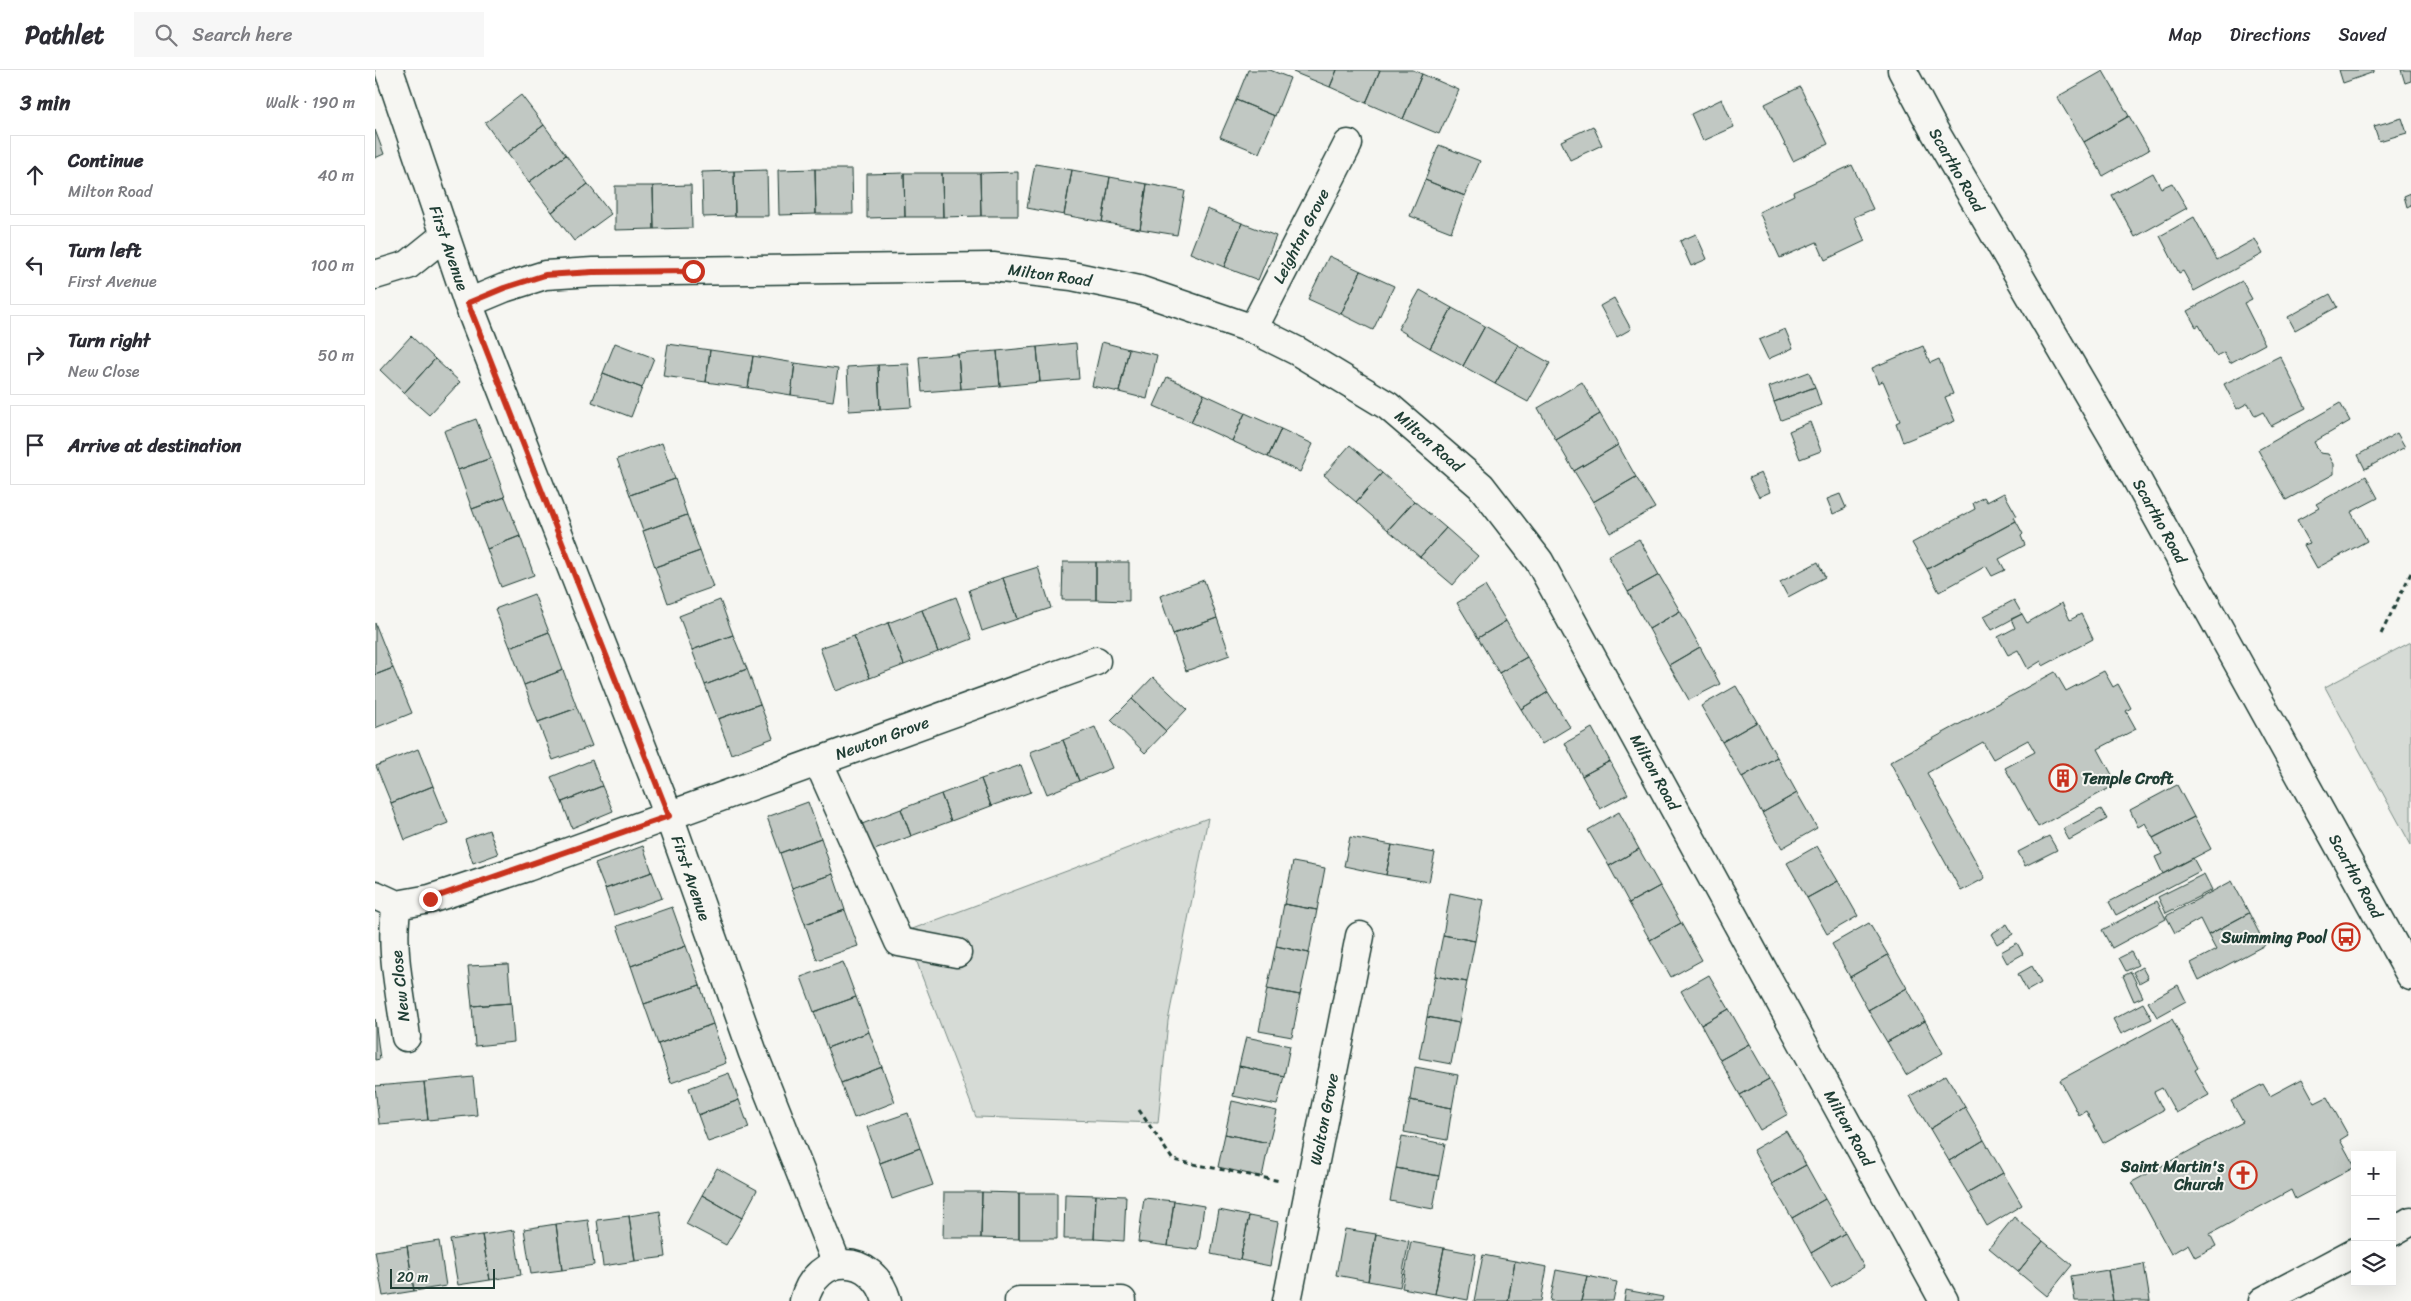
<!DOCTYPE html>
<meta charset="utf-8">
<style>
body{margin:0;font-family:Sriracha,sans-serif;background:#f7f7f7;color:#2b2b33}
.controls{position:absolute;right:15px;bottom:15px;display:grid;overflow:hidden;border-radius:0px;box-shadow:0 5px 20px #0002}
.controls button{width:45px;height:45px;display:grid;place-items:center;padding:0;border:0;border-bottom:1px solid #e1e1e2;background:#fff;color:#2b2b33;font:25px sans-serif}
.scale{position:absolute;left:15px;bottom:12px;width:105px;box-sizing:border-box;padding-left:5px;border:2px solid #1f3d34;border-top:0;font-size:14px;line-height:18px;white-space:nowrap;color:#1f3d34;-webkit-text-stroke:4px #f6f6f2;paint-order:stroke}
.stop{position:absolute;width:15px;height:15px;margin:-11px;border:4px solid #c8321e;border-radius:50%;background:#fff}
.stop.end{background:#c8321e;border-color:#fff;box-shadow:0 1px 5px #0008}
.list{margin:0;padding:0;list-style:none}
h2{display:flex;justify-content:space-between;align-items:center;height:65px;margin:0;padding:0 20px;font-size:21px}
h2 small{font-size:16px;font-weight:400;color:#7c7c81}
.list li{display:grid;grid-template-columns:32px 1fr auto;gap:15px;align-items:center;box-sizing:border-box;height:80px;margin:0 10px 10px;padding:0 10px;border:1px solid #e1e1e2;border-radius:0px}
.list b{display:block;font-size:19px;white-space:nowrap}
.list p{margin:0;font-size:16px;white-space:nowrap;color:#7c7c81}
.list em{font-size:16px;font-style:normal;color:#7c7c81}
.icon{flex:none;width:28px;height:28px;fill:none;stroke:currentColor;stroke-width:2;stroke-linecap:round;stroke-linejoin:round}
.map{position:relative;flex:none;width:2036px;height:1231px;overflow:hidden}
header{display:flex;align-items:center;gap:30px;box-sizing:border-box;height:70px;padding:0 25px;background:#fff;border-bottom:1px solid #e1e1e2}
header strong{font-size:24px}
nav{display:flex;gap:28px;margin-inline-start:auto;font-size:18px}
.search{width:350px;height:45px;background:#f7f7f7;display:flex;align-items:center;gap:12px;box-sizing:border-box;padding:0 18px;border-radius:0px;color:#7c7c81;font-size:19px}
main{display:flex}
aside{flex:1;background:#fff}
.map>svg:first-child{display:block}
.green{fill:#d6dbd6;stroke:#7a8c85}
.building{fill:#c1c8c3;stroke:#1f3d34}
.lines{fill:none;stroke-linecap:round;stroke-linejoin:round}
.minor-casing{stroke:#1f3d34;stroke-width:31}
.major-casing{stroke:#1f3d34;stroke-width:31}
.path{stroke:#1f3d34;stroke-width:3;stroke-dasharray:5 4;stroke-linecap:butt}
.minor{stroke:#f6f6f2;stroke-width:28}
.major{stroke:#f6f6f2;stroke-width:28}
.route{stroke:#c8321e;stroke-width:6}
.labels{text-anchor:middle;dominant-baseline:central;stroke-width:4;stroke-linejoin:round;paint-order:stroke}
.street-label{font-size:16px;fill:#1f3d34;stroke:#f6f6f2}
.poi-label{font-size:16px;font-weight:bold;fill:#1f3d34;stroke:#f6f6f2;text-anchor:end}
</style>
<header>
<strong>Pathlet</strong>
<div class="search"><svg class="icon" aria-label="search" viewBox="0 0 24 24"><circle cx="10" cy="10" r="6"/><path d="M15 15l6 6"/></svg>Search here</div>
<nav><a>Map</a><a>Directions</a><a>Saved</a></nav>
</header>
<main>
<aside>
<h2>3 min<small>Walk · 190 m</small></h2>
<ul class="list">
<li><svg class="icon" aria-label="ahead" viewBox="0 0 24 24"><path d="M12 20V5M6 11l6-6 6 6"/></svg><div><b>Continue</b><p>Milton Road</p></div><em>40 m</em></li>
<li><svg class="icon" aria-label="left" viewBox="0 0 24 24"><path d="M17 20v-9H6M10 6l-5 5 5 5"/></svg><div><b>Turn left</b><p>First Avenue</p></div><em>100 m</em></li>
<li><svg class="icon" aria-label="right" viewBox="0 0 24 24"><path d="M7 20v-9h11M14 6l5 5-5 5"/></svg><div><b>Turn right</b><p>New Close</p></div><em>50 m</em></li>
<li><svg class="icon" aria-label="arrive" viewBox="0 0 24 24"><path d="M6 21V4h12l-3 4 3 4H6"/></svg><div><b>Arrive at destination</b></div></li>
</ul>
</aside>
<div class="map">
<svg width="2036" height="1231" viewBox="0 0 2036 1231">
<rect width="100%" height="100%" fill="#f6f6f2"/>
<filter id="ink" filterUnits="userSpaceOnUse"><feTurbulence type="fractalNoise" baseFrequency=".02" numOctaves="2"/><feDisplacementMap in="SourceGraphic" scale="10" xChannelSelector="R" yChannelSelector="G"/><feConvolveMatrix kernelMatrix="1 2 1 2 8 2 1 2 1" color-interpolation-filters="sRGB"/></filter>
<g filter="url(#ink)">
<path class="green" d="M2036,572V775L1950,617Z
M833,748L793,951L783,1053L601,1047L546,904L532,861Z"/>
<path class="building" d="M873,0H895L915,8L900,46L861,30Z
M919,0H962L955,17L918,2Z
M962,0H1005L991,33L955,17Z
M1005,0H1038L1047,4L1028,49L991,33Z
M1964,0H1999V2L1968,13Z
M2026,0H2036V11L2030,13Z
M1728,1L1754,46L1709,72L1682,27Z
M1047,4L1084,20L1064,64L1028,49Z
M1425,17L1453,74L1418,91L1390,34Z
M146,25L169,55L132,83L110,53Z
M1347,29L1359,57L1328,71L1316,44Z
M861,30L900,46L884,83L845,67Z
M1754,46L1774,80L1728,106L1709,72Z
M2027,48L2032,63L2004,71L1999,56Z
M169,55L191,85L154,112L132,83Z
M1218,56L1227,75L1195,90L1186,71Z
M0,60L9,84L0,88Z
M1064,75L1105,91L1090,126L1050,110Z
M191,85L213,114L177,142L154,112Z
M660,94L697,100L689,145L652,138Z
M1477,95L1498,139L1479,147L1490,171L1450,190L1442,172L1405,188L1384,142L1419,125L1418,122Z
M440,99H477L478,144H441Z
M440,99L441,144L404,145L403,100Z
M392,100L393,146H360L359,101Z
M697,100L735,107L727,152L689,145Z
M359,101L360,146L328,147L327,102Z
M643,102V146H606L605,103Z
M529,103L530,147L492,148V104Z
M529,103H567L568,147H530Z
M567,103H605L606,146L568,147Z
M1778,103L1786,118L1797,113L1812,138L1760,167L1737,125Z
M735,107L772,114L765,159L727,152Z
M1050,110L1090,126L1076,162L1035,146Z
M213,114L236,144L199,171L177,142Z
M772,114L810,121L802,165L765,159Z
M316,115L317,158L279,159L278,116Z
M240,116H278L279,159L240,160Z
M2036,123V135L2032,137L2029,126Z
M832,139L867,153L849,197L815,183Z
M1819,147L1842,190L1880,169L1888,184L1819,221L1808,201L1804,203L1785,166Z
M867,153L901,166L883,210L849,197Z
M1321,164L1332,189L1316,196L1305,171Z
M954,186L986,201L966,244L933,229Z
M986,201L1019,216L998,260L966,244Z
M1867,211L1877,229L1869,233L1890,274L1855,293L1849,282L1841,286L1824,255L1821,257L1812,241Z
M1045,220L1077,238L1055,278L1023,259Z
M1955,224L1962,237L1920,260L1913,247Z
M1239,228L1256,259L1242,267L1225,236Z
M1077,238L1110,256L1088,296L1055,278Z
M1110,256L1143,275L1120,314L1088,296Z
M1410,259L1418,278L1393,289L1384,270Z
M36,266L60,289L29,323L5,300Z
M727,272L754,279L744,322L717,316Z
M240,273L279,288L267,318L228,303Z
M701,273L704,309L665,312L662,277Z
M293,274L335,280L331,312L288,306Z
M1143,275L1175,293L1153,332L1120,314Z
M1548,276L1555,293L1564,289L1578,324L1570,327L1580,351L1528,372L1521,353L1525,351L1508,311L1503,313L1497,298Z
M662,277L665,312L625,316L622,281Z
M754,279L782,285L772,329L744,322Z
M335,280L378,286L373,318L331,312Z
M622,281L625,316L586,319L583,284Z
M583,284L586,319L547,322L544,287Z
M378,286L420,293L416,325L373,318Z
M1905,286L1931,338L1896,356L1888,342L1880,346L1873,333L1862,339L1849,314Z
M60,289L85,312L54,345L29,323Z
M420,293L463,299L458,331L416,325Z
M534,294L537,337L505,339L503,295Z
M503,295L505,339L474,341L472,297Z
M1434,302L1440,317L1399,332L1394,317Z
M228,303L267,318L256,347L217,332Z
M792,307L829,324L816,352L779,336Z
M1207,312L1225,344L1181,370L1163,338Z
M1440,317L1446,335L1406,350L1399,332Z
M829,324L870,343L857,371L816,352Z
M1965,333L1975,351L1939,372L1945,383L1953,384L1959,394V404L1911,430L1883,380Z
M870,343L906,359L893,387L857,371Z
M1225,344L1243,375L1199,401L1181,370Z
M101,349L116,388L83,400L69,361Z
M1435,352L1446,381L1425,389L1414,361Z
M906,359L938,374L925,402L893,387Z
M2022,363L2030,377L1990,399L1983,385Z
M287,373L300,409L255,425L242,389Z
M975,375L1007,403L981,432L949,405Z
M1243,375L1261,407L1218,432L1199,401Z
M116,388L130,427L97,439L83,400Z
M1007,403L1039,431L1013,460L981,432Z
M1386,403L1395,422L1384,427L1374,408Z
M1991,406L2003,428L1976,442L1992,471L1942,498L1929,475L1935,473L1922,450L1944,438L1941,434Z
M1261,407L1280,438L1235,463L1218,432Z
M300,409L312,445L268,461L255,425Z
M1629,423L1642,446L1639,447L1641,451L1552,499L1537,473L1600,439L1598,433L1609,427L1612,432Z
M1465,424L1471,438L1458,444L1452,429Z
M130,427L145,466L112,479L97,439Z
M1039,431L1071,458L1045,487L1013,460Z
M312,445L325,481L280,497L268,461Z
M1641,451L1648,464L1646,466L1650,475L1624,489L1630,500L1617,506L1611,496L1564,522L1552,499Z
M1071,458L1103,486L1078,515L1045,487Z
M145,466L159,505L126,517L112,479Z
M1264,469L1284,505L1253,522L1233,486Z
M325,481L338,517L293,533L280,497Z
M688,492H721V530H687Z
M721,492H754V531L721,530Z
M1443,492L1450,507L1413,527L1405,512Z
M663,497L676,538L642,549L628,508Z
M1284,505L1305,541L1274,559L1253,522Z
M628,508L642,549L607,561L594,520Z
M829,510L842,548L798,564L785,526Z
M1110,516L1131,551L1103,568L1082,533Z
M159,524L174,562L135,577L120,539Z
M581,527L597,569L563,582L547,540Z
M345,530L358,565L317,580L304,546Z
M1639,530L1647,544L1617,560L1609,546Z
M1687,533L1695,550L1706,544L1718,569L1668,596L1666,591L1653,599L1643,580L1633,585L1623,567L1640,558L1636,549L1647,544L1652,553Z
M547,540L563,582L529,595L513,553Z
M1305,541L1325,577L1294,595L1274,559Z
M842,548L855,585L811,601L798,564Z
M1131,551L1152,587L1124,603L1103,568Z
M0,553L18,598L0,605Z
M513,553L529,595L495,608L479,566Z
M174,562L188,600L149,615L135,577Z
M358,565L372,599L330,615L317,580Z
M479,566L495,608L461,621L445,578Z
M1325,577L1345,614L1314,630L1294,595Z
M1152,587L1173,622L1146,639L1124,603Z
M18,598L37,643L0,658V605Z
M372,599L385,634L343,649L330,615Z
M188,600L202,638L163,652L149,615Z
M1729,601L1738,617L1743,614L1756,638L1751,641L1761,659L1723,679L1742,714L1663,757L1630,698L1660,682L1653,670L1618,689L1608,672L1552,703L1610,808L1586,821L1515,692L1680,602L1691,621Z
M778,607L812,639L791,661L757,629Z
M1361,616L1382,652L1347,672L1326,636Z
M1173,622L1195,657L1167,674L1146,639Z
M757,629L791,661L770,683L736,650Z
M385,634L398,668L356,684L343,649Z
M202,638L217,676L178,690L163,652Z
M1382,652L1402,687L1367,707L1347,672Z
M720,657L737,698L704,711L688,670Z
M1217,658L1235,691L1207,706L1190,673Z
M688,670L704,711L672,724L655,682Z
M43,679L58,716L16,733L1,696Z
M1402,687L1422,723L1387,743L1367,707Z
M217,690L227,716L187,732L176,707Z
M1235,691L1253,724L1225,739L1207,706Z
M646,695L656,722L616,736L606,709Z
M606,709L616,736L576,751L566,724Z
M1802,715L1819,747L1778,768L1770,753L1763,757L1755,740Z
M58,716L73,753L30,770L16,733Z
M227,716L238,741L197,758L187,732Z
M1422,723L1442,758L1407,778L1387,743Z
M566,724L576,751L536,766L526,739Z
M433,732L446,768L405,783L392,747Z
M526,739L536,766L497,781L487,754Z
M1726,739L1732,749L1694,770L1688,759Z
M1244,742L1264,779L1234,796L1213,760Z
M1819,747L1836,779L1788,804L1780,787L1787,784L1778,768Z
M114,760L123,784L98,793L90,769Z
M1674,766L1682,780L1650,796L1643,782Z
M975,767L1017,775L1011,805L969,796Z
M446,768L458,804L417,818L405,783Z
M1017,775L1060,783L1054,812L1011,805Z
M268,776L277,802L230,819L220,794Z
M1442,776L1463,811L1432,828L1412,793Z
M1264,779L1285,816L1254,833L1234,796Z
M1818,788L1825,801L1741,845L1734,832Z
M918,792L950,798L942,840L909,834Z
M277,802L287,828L239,845L230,819Z
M458,804L470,840L430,854L417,818Z
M1829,804L1837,820L1791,843L1783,827Z
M1463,811L1483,846L1452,864L1432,828Z
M1857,811L1874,843L1833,865L1825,849L1800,863L1791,846Z
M1285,816L1306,853L1275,870L1254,833Z
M1075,823L1108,830L1100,871L1068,865Z
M1782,831L1791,849L1737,878L1727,860Z
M909,834L942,840L934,883L901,876Z
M297,837L311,876L256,896L242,856Z
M470,840L483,876L442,890L430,854Z
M1874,843L1890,875L1824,910L1816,893L1841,880L1833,865Z
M1306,853L1327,890L1296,907L1275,870Z
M1494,853L1513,885L1475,907L1457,874Z
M1632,854L1638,864L1622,874L1616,864Z
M1068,865L1100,871L1092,912L1060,906Z
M1642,873L1648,884L1632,893L1626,882Z
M311,876L325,915L269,934L256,896Z
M901,876L934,883L925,925L892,919Z
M1756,882L1763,895L1751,901L1744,888Z
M1513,885L1532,918L1493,940L1475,907Z
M468,892L481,927L439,942L426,907Z
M133,894L136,933L97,936L93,896Z
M1657,896L1666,913L1652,921L1643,904Z
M1767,897L1773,908L1764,913L1758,902Z
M1756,902L1768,927L1759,931L1748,906Z
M1334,905L1354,939L1326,955L1306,921Z
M1060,906L1092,912L1084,953L1052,947Z
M325,915L338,954L283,974L269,934Z
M1803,915L1811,931L1782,947L1773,932Z
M1532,918L1550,951L1512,972L1493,940Z
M892,919L925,925L917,967L884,961Z
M481,927L494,962L452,978L439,942Z
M136,933L139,972L100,976L97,936Z
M1768,933L1777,949L1746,964L1738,949Z
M1354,939L1374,974L1345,990L1326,955Z
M1052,947L1084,953L1076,994L1044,988Z
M0,949L5,989L0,990Z
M1797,949L1823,998L1820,1000L1834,1025L1801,1043L1787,1018L1779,1022L1788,1040L1728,1073L1711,1041L1704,1045L1685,1010Z
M1550,951L1568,983L1531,1005L1512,972Z
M338,954L351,993L296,1013L283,974Z
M494,962L507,997L466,1013L452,978Z
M871,967L915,976L909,1006L864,996Z
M1374,974L1394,1009L1365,1025L1345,990Z
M864,996L909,1006L902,1035L858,1026Z
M507,997L520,1032L479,1048L466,1013Z
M1040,997L1083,1005L1077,1038L1035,1030Z
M354,1003L364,1030L323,1045L314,1018Z
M1571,1005L1590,1037L1555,1059L1535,1026Z
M98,1007L102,1045L53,1050L49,1012Z
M1394,1009L1413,1044L1385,1060L1365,1025Z
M1927,1009L1940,1033L1952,1027L1973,1065L1965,1070L1980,1097L1920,1129L1916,1120L1835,1164L1841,1176L1820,1187L1813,1174L1796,1184L1757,1112L1868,1052L1856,1031L1888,1014L1895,1026Z
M49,1012L53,1050L4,1054L0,1016Z
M364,1030L374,1058L333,1072L323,1045Z
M1035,1030L1077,1038L1072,1070L1029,1062Z
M857,1031L902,1041L894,1073L850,1064Z
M1590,1037L1609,1070L1574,1091L1555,1059Z
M533,1043L545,1078L505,1093L492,1057Z
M1411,1061L1431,1095L1397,1114L1378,1080Z
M850,1064L894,1073L887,1107L843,1097Z
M1027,1066L1070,1074L1064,1106L1021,1098Z
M1609,1070L1628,1103L1593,1123L1574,1091Z
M545,1078L558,1115L517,1129L505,1093Z
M1431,1095L1450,1129L1417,1148L1397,1114Z
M342,1098L382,1120L367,1148L327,1125Z
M1021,1098L1064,1106L1058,1139L1015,1131Z
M1628,1103L1647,1135L1612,1156L1593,1123Z
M569,1122H607L606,1168H568Z
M607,1122L644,1123V1169L606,1168Z
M644,1123H682V1169H644Z
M690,1124L721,1125L719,1169H689Z
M327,1125L367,1148L351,1175L311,1154Z
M721,1125L751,1126L749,1171L719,1169Z
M769,1128L799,1131L793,1176L763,1172Z
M1450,1129L1470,1163L1436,1183L1417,1148Z
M799,1131L829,1136L823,1180L793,1176Z
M844,1140L874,1146L865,1190L836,1184Z
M285,1141L291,1187L260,1191L254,1146Z
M254,1146L260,1191L228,1196L222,1150Z
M874,1146L903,1152L895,1196L865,1190Z
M1639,1147L1668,1171L1643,1202L1614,1178Z
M213,1150L219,1195L187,1200L181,1154Z
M181,1154L187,1200L156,1204L149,1159Z
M970,1159L1001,1164L993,1211L961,1205Z
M139,1160L146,1205L115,1210L107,1165Z
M1470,1163L1489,1197L1456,1217L1436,1183Z
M1001,1164L1034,1171L1025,1217L993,1211Z
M107,1165L115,1210L83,1215L75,1170Z
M64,1171L71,1216L39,1221L32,1176Z
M1668,1171L1697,1195L1672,1226L1643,1202Z
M1036,1172L1069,1178L1060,1224L1027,1218Z
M32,1176L39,1221L8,1226L0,1181Z
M1069,1178L1101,1184L1093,1230L1060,1224Z
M1108,1185L1140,1191L1133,1231H1099Z
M1140,1191L1172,1197L1166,1231H1133Z
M1769,1194L1775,1231H1738L1733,1200Z
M1181,1200L1212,1206L1206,1231H1175Z
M1733,1200L1738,1231H1700L1696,1206Z
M1212,1206L1242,1212L1238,1231H1206Z
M1251,1220L1288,1227L1287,1231H1249Z"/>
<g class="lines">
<g class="minor-casing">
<path id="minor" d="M14,0L93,233L294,746L378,983L462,1194
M0,205L33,195L69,166
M93,233L129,218L170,205L218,202L618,197L697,206L764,220L878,259L922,281L1013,336L1106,416L1164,491L1569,1231
M878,259L973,74
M443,691L524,872L582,883
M0,825L22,835C14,877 26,925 31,967
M22,835L55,829L152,797L721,591
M2017,1162L2036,1151
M429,1231C442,1181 498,1182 512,1231
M644,1231H747
M912,1231L985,866
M1888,1231L1980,1182"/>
</g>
<g class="major-casing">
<path id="major" d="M1527,0L1559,60L1741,372L2036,906"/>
</g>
<path class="path" d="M2006,564L2036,503
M764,1040L798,1090L905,1111"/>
<use href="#minor" class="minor"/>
<use href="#major" class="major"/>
</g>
</g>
<g class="lines" filter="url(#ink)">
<path class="route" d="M55,829L294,746L93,233L129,218L170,205L218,202L318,201"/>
</g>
<defs>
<g id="building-ring" transform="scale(1.4375)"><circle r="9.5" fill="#f6f6f2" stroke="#c8321e" stroke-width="1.5"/><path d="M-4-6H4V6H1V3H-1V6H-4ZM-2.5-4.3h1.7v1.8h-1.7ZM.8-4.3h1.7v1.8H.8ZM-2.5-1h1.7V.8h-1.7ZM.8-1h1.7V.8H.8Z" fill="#c8321e"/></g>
<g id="bus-ring" transform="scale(1.4375)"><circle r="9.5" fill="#f6f6f2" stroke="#c8321e" stroke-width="1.5"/><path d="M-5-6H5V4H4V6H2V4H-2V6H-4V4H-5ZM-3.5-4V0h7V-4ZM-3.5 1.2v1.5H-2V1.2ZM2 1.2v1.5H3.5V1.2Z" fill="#c8321e"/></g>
<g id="church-ring" transform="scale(1.4375)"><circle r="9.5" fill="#f6f6f2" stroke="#c8321e" stroke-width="1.5"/><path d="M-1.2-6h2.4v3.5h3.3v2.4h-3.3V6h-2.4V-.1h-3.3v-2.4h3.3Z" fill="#c8321e"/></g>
</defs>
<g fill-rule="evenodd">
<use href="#building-ring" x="1688" y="708"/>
<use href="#bus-ring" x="1971" y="867"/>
<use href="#church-ring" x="1868" y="1105"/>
</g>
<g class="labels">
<g class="street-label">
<text transform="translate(1582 100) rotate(60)">Scartho Road</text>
<text transform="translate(926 166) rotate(-63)">Leighton Grove</text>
<text transform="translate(74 178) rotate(71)">First Avenue</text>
<text transform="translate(675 205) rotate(8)">Milton Road</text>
<text transform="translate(1054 371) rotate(41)">Milton Road</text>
<text transform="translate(1785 451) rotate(61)">Scartho Road</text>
<text transform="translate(507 668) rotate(-20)">Newton Grove</text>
<text transform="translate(1280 702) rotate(61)">Milton Road</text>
<text transform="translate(1981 806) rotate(61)">Scartho Road</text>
<text transform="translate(316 808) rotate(71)">First Avenue</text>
<text transform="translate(25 916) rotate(-96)">New Close</text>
<text transform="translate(949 1049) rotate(-79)">Walton Grove</text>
<text transform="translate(1474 1058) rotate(61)">Milton Road</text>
</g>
<g class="poi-label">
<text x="1707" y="708" text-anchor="start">Temple Croft</text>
<text x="1952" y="867">Swimming Pool</text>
<text x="1849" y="1096">Saint Martin's<tspan x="1849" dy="18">Church</tspan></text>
</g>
</g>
</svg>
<div class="controls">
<button>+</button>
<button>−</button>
<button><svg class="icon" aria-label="layers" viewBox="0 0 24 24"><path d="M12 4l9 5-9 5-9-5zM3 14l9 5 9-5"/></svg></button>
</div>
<div class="scale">20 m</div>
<div class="stop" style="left:318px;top:201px"></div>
<div class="stop end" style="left:55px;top:829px"></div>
</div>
</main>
